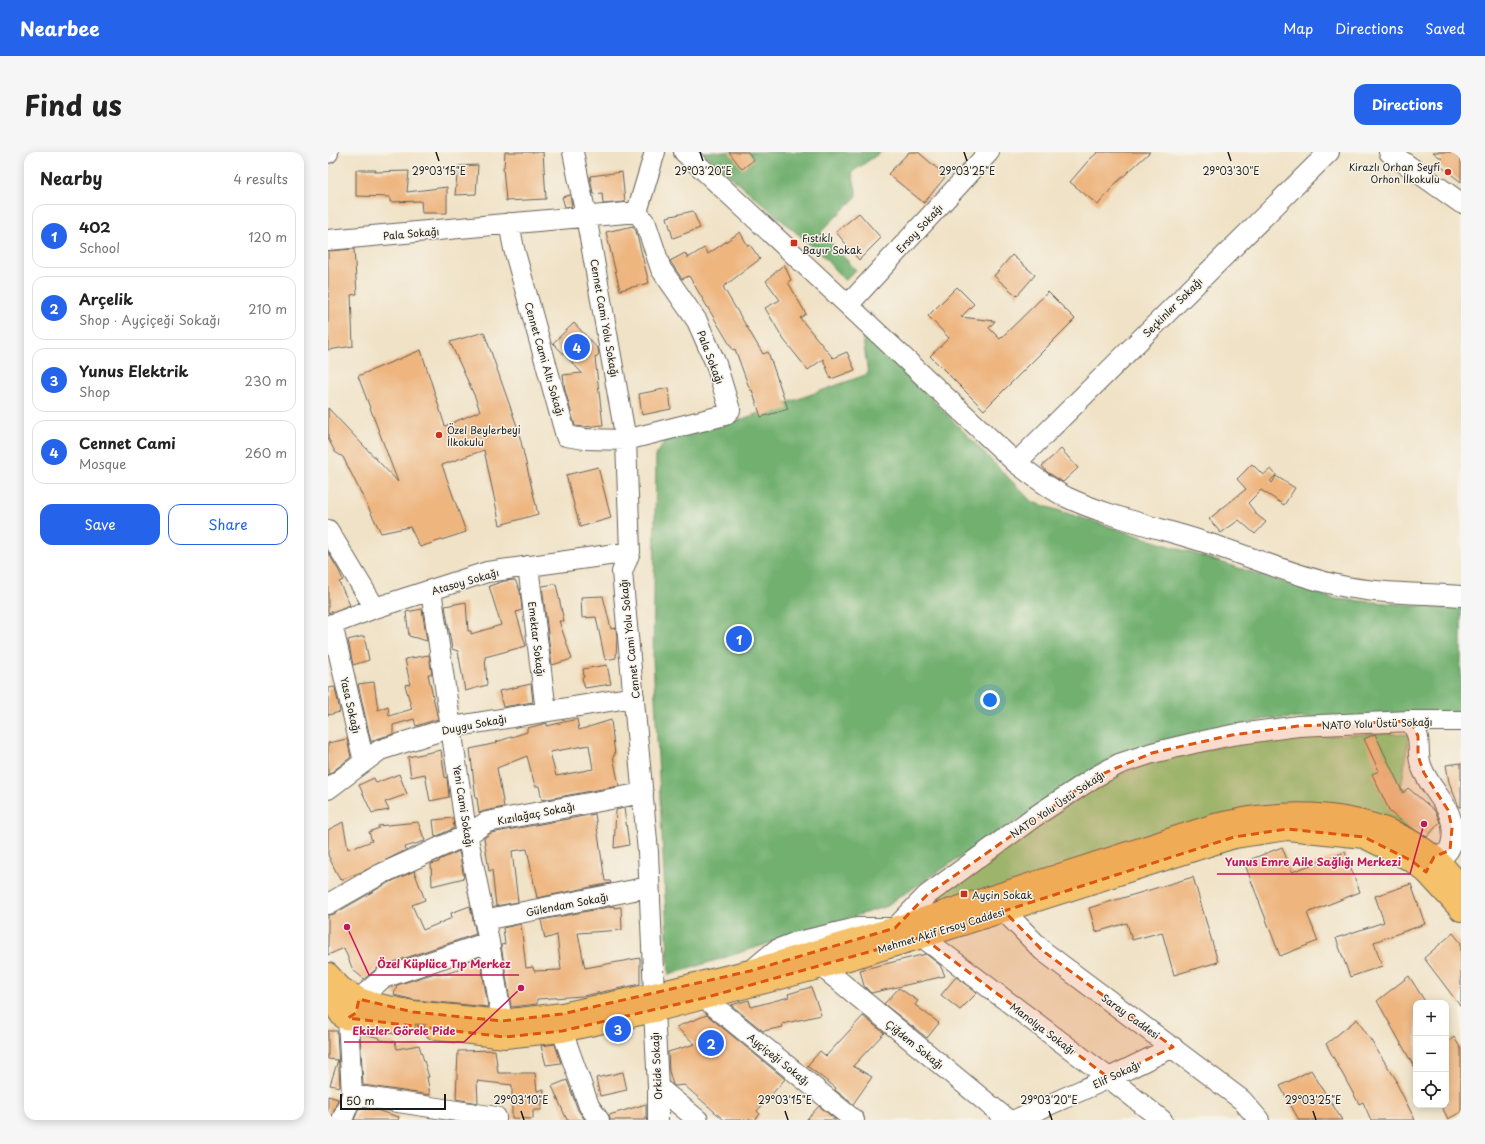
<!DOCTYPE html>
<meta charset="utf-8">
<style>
body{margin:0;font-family:"Playpen Sans",sans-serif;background:#f6f6f6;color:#222}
.controls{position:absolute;right:12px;bottom:12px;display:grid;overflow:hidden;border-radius:8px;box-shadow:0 2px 10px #0003}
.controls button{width:36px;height:36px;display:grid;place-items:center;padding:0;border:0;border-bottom:1px solid #e0e0e0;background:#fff;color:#222;font:20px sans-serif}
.scale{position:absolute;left:12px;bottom:10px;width:106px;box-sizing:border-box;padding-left:4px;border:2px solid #1c1c1c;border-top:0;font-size:11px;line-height:14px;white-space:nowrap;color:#1c1c1c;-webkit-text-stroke:3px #f7f3e8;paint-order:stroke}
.you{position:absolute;left:662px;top:548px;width:14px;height:14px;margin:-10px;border:3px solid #fff;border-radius:50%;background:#1a73e8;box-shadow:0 0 0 6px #1a73e833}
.badge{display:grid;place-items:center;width:26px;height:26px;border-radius:50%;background:#2563eb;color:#fff;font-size:13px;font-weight:700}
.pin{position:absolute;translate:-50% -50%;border:2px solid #fff;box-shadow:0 1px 4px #0006}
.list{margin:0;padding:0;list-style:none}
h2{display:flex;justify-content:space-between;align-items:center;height:52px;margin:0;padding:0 16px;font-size:17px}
h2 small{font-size:13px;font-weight:400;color:#767676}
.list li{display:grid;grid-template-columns:26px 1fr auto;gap:12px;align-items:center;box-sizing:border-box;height:64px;margin:0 8px 8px;padding:0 8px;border:1px solid #e0e0e0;border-radius:12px}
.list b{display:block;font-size:15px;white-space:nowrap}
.list p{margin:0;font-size:13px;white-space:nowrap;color:#767676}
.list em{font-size:13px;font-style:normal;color:#767676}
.actions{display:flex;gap:8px;padding:12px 16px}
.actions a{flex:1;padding:9px 0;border:1px solid #2563eb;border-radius:12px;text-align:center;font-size:14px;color:#2563eb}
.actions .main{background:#2563eb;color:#fff}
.icon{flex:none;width:22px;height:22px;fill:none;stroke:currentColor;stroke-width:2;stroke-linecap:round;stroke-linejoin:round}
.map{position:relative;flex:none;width:1133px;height:968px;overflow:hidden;border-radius:12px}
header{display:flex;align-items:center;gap:24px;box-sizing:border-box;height:56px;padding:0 20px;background:#2563eb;color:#fff}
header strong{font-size:19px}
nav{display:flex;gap:22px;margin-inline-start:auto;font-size:14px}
.intro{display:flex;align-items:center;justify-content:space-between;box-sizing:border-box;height:96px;padding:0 24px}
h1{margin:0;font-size:28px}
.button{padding:10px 18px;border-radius:12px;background:#2563eb;color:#fff;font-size:14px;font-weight:700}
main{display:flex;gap:24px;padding:0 24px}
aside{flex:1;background:#fff;border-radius:12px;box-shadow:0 2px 10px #0003}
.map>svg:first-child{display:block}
.green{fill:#8ecc82;stroke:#55744f}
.forest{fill:#72b070;stroke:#476646}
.building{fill:#eeb57f;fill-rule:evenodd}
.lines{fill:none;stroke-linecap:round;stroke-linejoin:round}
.minor-casing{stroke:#666158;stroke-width:22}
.major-casing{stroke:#666158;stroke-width:24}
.minor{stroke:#fff;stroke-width:20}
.major{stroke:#f5c16b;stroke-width:22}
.marked{fill:#de560d;fill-opacity:0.2;stroke:#de560d;stroke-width:3;stroke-dasharray:8 5;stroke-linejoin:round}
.ticks{fill:none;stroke:#1c1c1c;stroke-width:1.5}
.poi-dot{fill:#c8321e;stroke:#f7f3e8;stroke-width:1.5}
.labels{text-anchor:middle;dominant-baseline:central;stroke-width:3;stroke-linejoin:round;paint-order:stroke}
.poi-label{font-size:10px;fill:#1c1c1c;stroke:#f7f3e8;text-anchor:start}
.street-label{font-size:10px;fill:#1c1c1c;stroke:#f7f3e8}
.ticks-label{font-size:10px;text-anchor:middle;fill:#1c1c1c;stroke:#f7f3e8;stroke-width:3;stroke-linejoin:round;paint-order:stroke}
.leader{fill:none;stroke:#c2185b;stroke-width:1.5}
.callout-dot{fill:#c2185b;stroke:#f7f3e8;stroke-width:1.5}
.callout-label{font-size:11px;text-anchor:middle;font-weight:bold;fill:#c2185b;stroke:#f7f3e8;stroke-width:3;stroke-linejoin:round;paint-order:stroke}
</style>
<header>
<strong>Nearbee</strong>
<nav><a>Map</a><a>Directions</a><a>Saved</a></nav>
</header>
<div class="intro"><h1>Find us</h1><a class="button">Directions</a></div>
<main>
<aside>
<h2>Nearby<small>4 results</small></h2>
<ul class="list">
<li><span class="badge">1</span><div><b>402</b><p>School</p></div><em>120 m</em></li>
<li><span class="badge">2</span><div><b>Arçelik</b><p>Shop · Ayçiçeği Sokağı</p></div><em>210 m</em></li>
<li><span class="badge">3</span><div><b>Yunus Elektrik</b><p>Shop</p></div><em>230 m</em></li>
<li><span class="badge">4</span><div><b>Cennet Cami</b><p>Mosque</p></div><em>260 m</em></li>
</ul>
<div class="actions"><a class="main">Save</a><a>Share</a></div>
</aside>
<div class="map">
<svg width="1133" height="968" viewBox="0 0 1133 968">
<rect width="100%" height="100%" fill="#f7f3e8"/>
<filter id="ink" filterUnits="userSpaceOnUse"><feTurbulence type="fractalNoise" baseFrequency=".025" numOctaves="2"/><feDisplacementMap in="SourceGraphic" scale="8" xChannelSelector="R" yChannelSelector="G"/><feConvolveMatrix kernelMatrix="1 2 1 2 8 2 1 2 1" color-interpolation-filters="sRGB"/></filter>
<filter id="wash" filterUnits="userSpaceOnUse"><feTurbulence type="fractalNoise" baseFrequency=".012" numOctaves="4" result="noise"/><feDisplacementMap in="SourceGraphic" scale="16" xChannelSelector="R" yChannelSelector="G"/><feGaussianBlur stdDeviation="0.9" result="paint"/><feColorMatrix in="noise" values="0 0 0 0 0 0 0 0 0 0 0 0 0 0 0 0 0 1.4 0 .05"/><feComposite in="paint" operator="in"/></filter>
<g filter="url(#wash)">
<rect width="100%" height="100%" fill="#f0e2c6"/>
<path class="green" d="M1060,581L1081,583L1073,637L1080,636L1061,658L1085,679L1045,667L601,755L614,741L697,680L786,624L840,606L924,588Z"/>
<path class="forest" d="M374,0H553L524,20L529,44L493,80L528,118L517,129L492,101Z
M533,174L704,350L1008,447L1133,457V562L938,567L787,605L556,755L341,823L325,507L328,302L342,281L403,271L540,222Z"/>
<g id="blocks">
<path class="building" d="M177,0H215L218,47L178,49L175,15H176Z
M401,0H420L426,8L414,17Z
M581,0H590L618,24L596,51L560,22Z
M770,0H822L787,32L770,53L742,30L760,9Z
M1105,0H1133V30L1110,12L1114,7Z
M150,13L148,42L127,43L130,14Z
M28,18H48L47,20L81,19L79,40L119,35V61H94L93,49L62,50V45L28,44Z
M294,20L297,50L275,52L274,41L265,42L262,24Z
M242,43L244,54L237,55L234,45Z
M365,59L372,76L345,86L339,65Z
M531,61L553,86L531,108L508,80Z
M305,74L308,79L321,131L292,138L278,80Z
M412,80L420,94L422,93L432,107L395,135L435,202L440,200L460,257L433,265L424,238H422L407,197L405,198L361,124L354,127L342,109L357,101L360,106L376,96L380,102Z
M26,97L29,142L23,143L25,194L0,198V99Z
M684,103L707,123L689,144L666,124Z
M456,112L463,128L460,130L478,162L472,166L505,206L519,200L527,218L503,227L495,207L480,218L456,188L437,156L452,148L438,129Z
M629,135L646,152L633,165L667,169L661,176L672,187L720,140L747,167L656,258L602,204L621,186L600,164Z
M246,171L270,197L271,202L267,206L275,273L256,275L247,274L237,238L235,223L254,221L225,191Z
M156,180L190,277L210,362L172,373L156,298L114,313L138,380L92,395L82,375L53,381L15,305L7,300L0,286V256L70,330L30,224L93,198L117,274L152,259L147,245L122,190Z
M341,236L343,257L314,263L311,242Z
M733,297L750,316L735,330L719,320L714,314Z
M924,312L935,323L943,317L948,323L942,329L944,331L948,324L967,336L956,353L933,338L920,351L929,363L938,370L927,382L911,368L893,381L881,367L918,337L909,327Z
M270,315L283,366L252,375L238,323Z
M0,400L11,419L15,428L11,430L22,453L0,461Z
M187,428L192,439L194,458L188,460L198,494L157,505L159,533L137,539L130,499L124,497L117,454L138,450L140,479H143V482L173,473L161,434L176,429Z
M228,432L236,469H231L244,507L224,513L214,434Z
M275,444L283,477L288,476L289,486L288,506L277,508L268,465L254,466L253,445Z
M94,457L99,489L81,484L78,460Z
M36,484L41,508L25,513L20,488Z
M101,503L104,522H100L110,567L88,574L86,567L65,573V582L48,587L43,590L30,532L46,530L50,558L60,554L61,564L84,557L77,533L82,532L77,507Z
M279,513L283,532L257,536L254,526L256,525L255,517Z
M203,532L205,550L175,555L171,539Z
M7,535L12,560L0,563V536Z
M249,567L251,578L283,568L287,603L285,604L291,634L214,648L211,634H207L199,604L169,616L176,655L157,659L151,661L149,646L148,647L142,597L169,591L168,590L199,580V576L219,571V574ZM261,593L265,617L228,624L222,600Z
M1047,582L1075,641L1080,636L1106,658L1109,663L1112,670L1099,685L1077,672L1062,660L1044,622L1051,619L1036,587Z
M19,587L23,605L0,623V591Z
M113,598L117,626L119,625L121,645L102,649L97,622L83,625L80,605Z
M1133,611V655H1131L1121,630L1118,613Z
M71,622L79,642L57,650L61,658L44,661L31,633L46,626L48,631Z
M296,656L301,693L286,696L288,658Z
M267,662L277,729H282L283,731L209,746L199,697L184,699L190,750L168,754L164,718L161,719L156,686L163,681Z
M125,666L126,676L107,685L105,668Z
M15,670L20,697L24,695L25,696L44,689L41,680L51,676L50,674L90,670L97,689L77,695L78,698L36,719L12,728L0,703V678Z
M954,695L964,720L1017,700L1032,740L979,761L990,789L952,804L916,710Z
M131,699L136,726L104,734L103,712L111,710V708Z
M86,719L97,748L84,753L95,778L124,766L123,761L142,754L148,782L51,815L36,827L25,818L16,796L0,803V763L6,762L58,732Z
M865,725L890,810L846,823L834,780L804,788L799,771L768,780L761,756Z
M1083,732L1097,772L1046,790L1054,814L1022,825L1008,786L1056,770L1047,744Z
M286,754V756L293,755L294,778L250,781L257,816L312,806V832L255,844L209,847V852L183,855L173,793L177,792L175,776L193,772L198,816L205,815L206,819L233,818L229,783L217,787L213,768Z
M1125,781L1133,791V855L1096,806Z
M598,802L612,813L617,824L543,841L536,834L532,818Z
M152,805L160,855L87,848L66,843L69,833L107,821L117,822L134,817V811Z
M1081,824L1098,851H1088V918L1049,849Z
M628,825L649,841L632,858L613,843Z
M483,835L493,863L454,872L455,875L435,879L403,853L421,848L423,855L461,845L460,842Z
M571,836L590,849L587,853L611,871L599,886L556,852Z
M379,863L457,927L429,959L432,962L427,968H396L356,933L347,934L345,933L341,919L340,900L367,892L348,875Z
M535,864L556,881L525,914L544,925L525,952L507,938L508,936L479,914L492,899L498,904Z
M1029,867L1069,929L1068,930L1087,968H1043L1035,950L1031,952L998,892Z
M0,879H9L12,935L2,933L10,908L0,907Z
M32,881L52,886V888L67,890L69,897L91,893L101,925H99L102,943L35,933Z
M1126,885L1133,897V960L1120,967L1113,953H1118V892Z
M227,892L233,911L218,913L213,894Z
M167,898L170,921H207L209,939L216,937L213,958H205V967L184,966V933L149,929L150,951L128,947L130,899Z
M983,918L1014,968H971L952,934Z
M295,920L299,938L272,944L268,926Z
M239,928L250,958L257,968H239L224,934Z
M0,944L10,947L3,968H0Z
M318,952V968H282L281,963Z
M491,954L508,968H478Z
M31,956L48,958L71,965L70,968H26Z"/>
</g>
</g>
<g filter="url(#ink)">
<use href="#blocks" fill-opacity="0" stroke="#666158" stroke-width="1"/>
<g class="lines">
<g class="minor-casing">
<path id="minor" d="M245,0L258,64L298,288L302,400L294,420L320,700L326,842
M356,0L520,153L688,311C704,323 720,336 738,345C781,365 828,375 873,389C919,403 963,423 1009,433C1049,442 1092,441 1133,444
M1061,0L1133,51
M0,1V0
M181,71L186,97L238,284L257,287L298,288L397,263L402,258L388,212L369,169L333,117L318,72L309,60
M0,88L309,60L327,0
M520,153L661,0
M688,311L1001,0
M0,378L47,456
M200,414L218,559
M103,438L137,672L161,790L174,869
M4,472L36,610
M0,474L47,456L159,420L302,400
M1083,569C1085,574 1089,580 1090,586C1092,598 1089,604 1094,616C1104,642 1129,656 1124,688C1122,700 1118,703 1106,705
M0,637L52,598L124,575L306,545
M0,752L53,722L139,683L159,670L315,641
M676,759L715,799L914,948L931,968
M156,768L321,735
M594,785L781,926L834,968
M494,815L680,968
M423,819L448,798L466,791L529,776H567L599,743L706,665L767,625L791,612L824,601L866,591L904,583L970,574L1083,569H1133
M376,846L526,968
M31,847L55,826L161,790
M326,859L330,935V968
M234,879L261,954L271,968
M330,935L370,968
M24,943L168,965V968
M14,968L24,943L20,866
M687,968L781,926L845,895"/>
</g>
<g class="major-casing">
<path id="major" d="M0,822L13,836L31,847L46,852L85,860L174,869L234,862L326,842L422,819L567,776L887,673C901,670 915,667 929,665C989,657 1058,665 1106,705C1116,713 1124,725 1133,734
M13,836C0,848 16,883 30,857
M20,866L58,869L76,872
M108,877L177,885L234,879L326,859L494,815L594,785L906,685L959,677L1036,685L1084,709L1098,720L1133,758"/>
</g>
<use href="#minor" class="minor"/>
<use href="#major" class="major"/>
</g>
</g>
<path class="marked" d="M1083,569L1090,584V604L1096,621L1120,658L1124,676L1122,698L1106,705L1098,720L1084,709L1036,685L959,677L906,685L676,759L715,799L845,895L781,926L594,785L376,846L234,879L177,885L20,866L28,861L31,847L85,860L174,869L234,862L422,819L567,776L599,743L767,625L824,601L904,583L970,574Z"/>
<path class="ticks" d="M108,0L111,9M372,0L375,9M636,0L639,9M900,0L903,9M193,959L196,968M457,959L460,968M721,959L724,968M985,959L988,968"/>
<g class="poi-dot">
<circle cx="1120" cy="20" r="4"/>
<rect x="462" y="87" width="8" height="8" rx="2"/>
<circle cx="111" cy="283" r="4"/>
<rect x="632" y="738" width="8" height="8" rx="2"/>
</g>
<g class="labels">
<g class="poi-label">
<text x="1112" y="14" text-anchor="end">Kirazlı Orhan Seyfi<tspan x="1112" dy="12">Orhon İlkokulu</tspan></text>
<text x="474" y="85">Fıstıklı<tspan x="474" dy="12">Bayır Sokak</tspan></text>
<text x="119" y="277">Özel Beylerbeyi<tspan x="119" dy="12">İlkokulu</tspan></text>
<text x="644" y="742">Ayçin Sokak</text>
</g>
<g class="street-label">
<text transform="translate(591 76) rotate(-47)">Ersoy Sokağı</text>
<text transform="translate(83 81) rotate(-5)">Pala Sokağı</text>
<text transform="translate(844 155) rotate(-45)">Seçkinler Sokağı</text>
<text transform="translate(277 166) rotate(80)">Cennet Cami Yolu Sokağı</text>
<text transform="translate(383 205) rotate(69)">Pala Sokağı</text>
<text transform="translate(217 207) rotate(74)">Cennet Cami Altı Sokağı</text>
<text transform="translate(137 429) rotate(-16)">Atasoy Sokağı</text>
<text transform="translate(209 487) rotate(83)">Emektar Sokağı</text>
<text transform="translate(301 487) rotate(-96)">Cennet Cami Yolu Sokağı</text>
<text transform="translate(23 553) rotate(77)">Yasa Sokağı</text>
<text transform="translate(1049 571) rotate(-2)">NATO Yolu Üstü Sokağı</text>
<text transform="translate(146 572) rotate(-11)">Duygu Sokağı</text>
<text transform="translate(729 652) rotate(-34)">NATO Yolu Üstü Sokağı</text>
<text transform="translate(136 654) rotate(81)">Yeni Cami Sokağı</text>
<text transform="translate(208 661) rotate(-11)">Kızılağaç Sokağı</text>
<text transform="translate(239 752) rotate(-11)">Gülendam Sokağı</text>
<text transform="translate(613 778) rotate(-17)">Mehmet Akif Ersoy Caddesi</text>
<text transform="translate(803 864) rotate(36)">Saray Caddesi</text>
<text transform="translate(715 876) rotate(37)">Manolya Sokağı</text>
<text transform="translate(587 892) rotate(39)">Çiğdem Sokağı</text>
<text transform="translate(451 907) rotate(39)">Ayçiçeği Sokağı</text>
<text transform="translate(328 914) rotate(-93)">Orkide Sokağı</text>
<text transform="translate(788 922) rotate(-25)">Elif Sokağı</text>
</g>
</g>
<g class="ticks-label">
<text x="111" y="23">29°03'15"E</text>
<text x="375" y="23">29°03'20"E</text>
<text x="639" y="23">29°03'25"E</text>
<text x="903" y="23">29°03'30"E</text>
<text x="193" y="952">29°03'10"E</text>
<text x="457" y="952">29°03'15"E</text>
<text x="721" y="952">29°03'20"E</text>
<text x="985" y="952">29°03'25"E</text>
</g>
<path class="leader" d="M1096 672L1082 722H889M19 775L41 823H191M193 836L136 890H16"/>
<g class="callout-dot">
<circle cx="1096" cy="672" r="4"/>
<circle cx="19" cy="775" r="4"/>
<circle cx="193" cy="836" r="4"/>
</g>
<g class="callout-label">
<text x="985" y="714">Yunus Emre Aile Sağlığı Merkezi</text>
<text x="116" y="816">Özel Küplüce Tıp Merkez</text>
<text x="76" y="883">Ekizler Görele Pide</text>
</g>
</svg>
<div class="controls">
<button>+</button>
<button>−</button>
<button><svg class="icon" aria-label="locate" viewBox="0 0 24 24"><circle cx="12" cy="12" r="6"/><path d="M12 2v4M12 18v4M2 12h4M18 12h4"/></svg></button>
</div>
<div class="scale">50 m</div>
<div class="you"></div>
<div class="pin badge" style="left:411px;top:487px">1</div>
<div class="pin badge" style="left:383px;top:891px">2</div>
<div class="pin badge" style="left:290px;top:877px">3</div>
<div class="pin badge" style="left:249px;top:195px">4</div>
</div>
</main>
